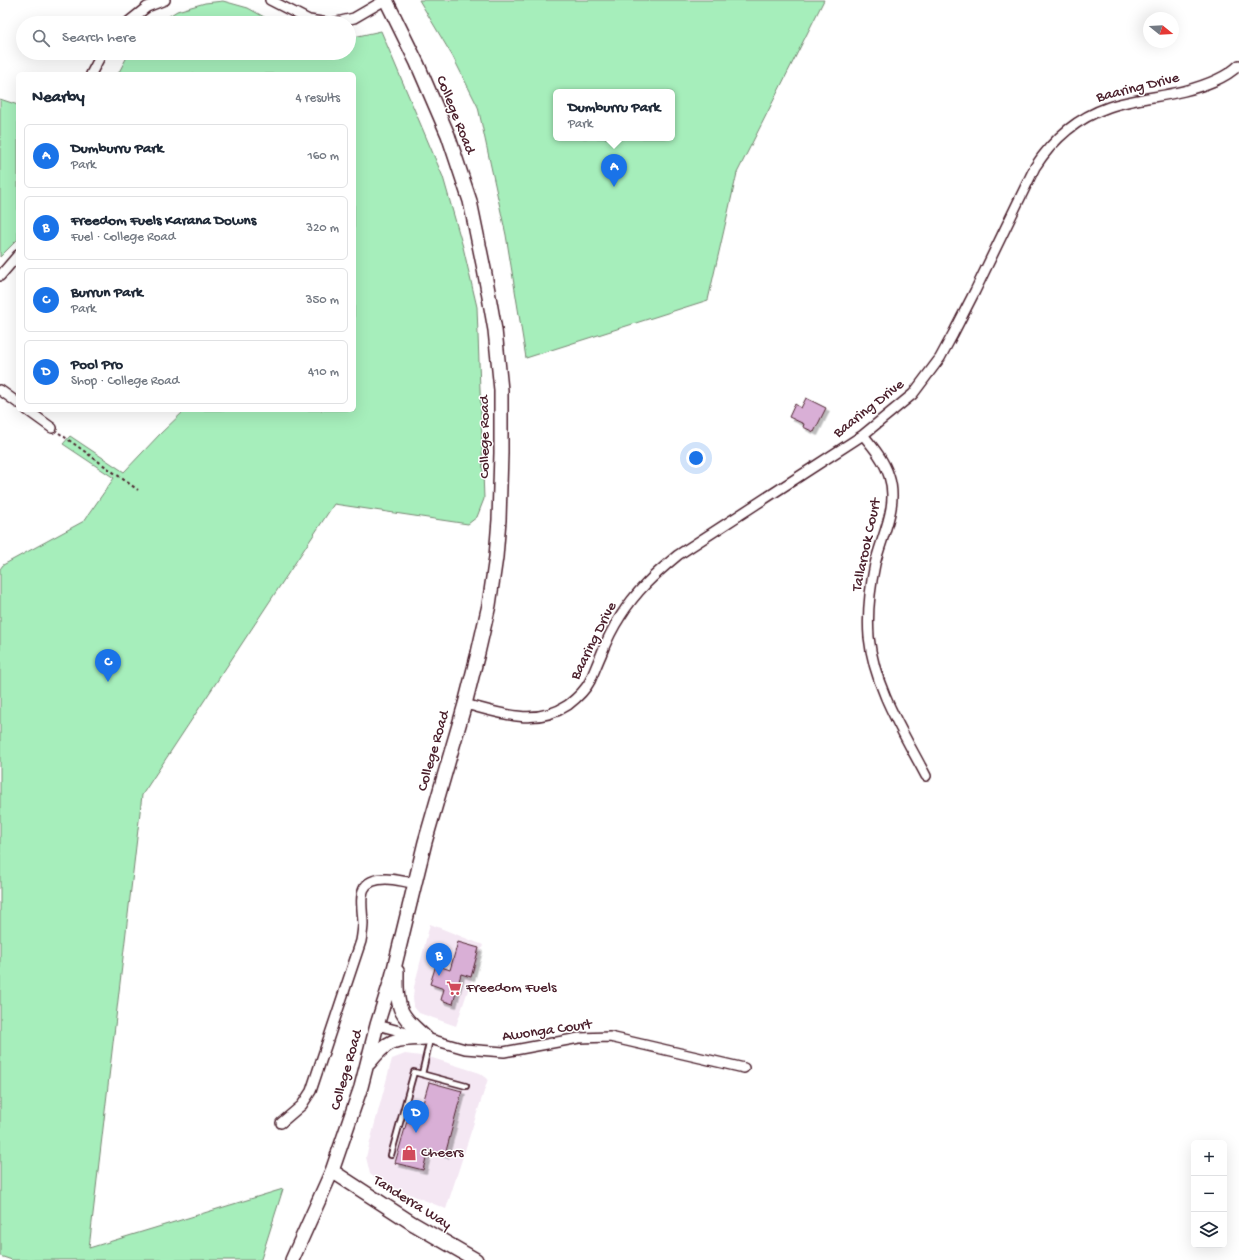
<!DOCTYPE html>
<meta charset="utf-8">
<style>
body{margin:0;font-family:"Gochi Hand",sans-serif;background:#f2f2f3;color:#1f2937}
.controls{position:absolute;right:12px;bottom:12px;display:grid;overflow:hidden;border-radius:6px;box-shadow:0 4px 16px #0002}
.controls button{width:36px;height:36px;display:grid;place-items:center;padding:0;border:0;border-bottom:1px solid #e0e1e3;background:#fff;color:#1f2937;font:20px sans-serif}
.compass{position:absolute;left:1143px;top:12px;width:36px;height:36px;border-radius:50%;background:#fff;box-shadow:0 4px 16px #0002;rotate:108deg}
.you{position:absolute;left:696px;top:458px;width:14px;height:14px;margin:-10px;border:3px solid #fff;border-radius:50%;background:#1a73e8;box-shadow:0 0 0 6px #1a73e833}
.badge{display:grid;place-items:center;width:26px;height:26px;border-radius:50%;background:#1a73e8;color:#fff;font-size:13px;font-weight:700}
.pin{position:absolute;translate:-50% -33px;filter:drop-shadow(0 1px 2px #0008)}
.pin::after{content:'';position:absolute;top:21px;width:14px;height:12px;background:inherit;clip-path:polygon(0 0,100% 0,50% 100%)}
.popup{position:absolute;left:553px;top:89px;width:122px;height:52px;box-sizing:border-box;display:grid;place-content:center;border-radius:6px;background:#fff;filter:drop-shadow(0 1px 3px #0005);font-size:13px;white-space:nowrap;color:#747a83}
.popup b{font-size:15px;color:#1f2937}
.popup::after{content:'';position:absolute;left:50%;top:100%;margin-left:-8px;border:8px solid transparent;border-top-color:#fff}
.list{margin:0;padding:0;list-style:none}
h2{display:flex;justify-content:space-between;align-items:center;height:52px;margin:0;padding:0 16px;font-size:17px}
h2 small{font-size:13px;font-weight:400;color:#747a83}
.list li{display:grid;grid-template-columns:26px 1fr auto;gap:12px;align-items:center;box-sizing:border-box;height:64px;margin:0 8px 8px;padding:0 8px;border:1px solid #e0e1e3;border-radius:6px}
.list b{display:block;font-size:15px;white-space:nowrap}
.list p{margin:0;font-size:13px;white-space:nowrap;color:#747a83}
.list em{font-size:13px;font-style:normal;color:#747a83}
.icon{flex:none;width:22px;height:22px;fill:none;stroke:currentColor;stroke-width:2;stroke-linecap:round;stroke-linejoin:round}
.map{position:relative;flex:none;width:1239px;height:1260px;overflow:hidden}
.search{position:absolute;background:#fff;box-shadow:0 4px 16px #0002;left:16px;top:16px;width:340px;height:44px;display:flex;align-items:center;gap:10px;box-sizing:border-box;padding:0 14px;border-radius:22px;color:#747a83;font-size:15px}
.panel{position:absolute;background:#fff;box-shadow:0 4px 16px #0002;left:16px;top:72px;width:340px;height:340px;border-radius:6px}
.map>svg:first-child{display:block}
.built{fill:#f4e7f3}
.green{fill:#a6eebb;stroke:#788673;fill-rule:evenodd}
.building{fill:#d9afd6;stroke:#4a1f2b;filter:url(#shadow)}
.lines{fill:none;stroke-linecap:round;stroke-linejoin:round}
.lane-casing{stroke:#4a1f2b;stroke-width:8}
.street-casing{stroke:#4a1f2b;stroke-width:12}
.secondary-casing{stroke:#4a1f2b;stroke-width:16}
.path{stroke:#4a1f2b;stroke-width:2;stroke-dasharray:3 3;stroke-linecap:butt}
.lane{stroke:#fff;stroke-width:4.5}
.street{stroke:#fff;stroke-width:9}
.secondary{stroke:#fff;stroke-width:13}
.labels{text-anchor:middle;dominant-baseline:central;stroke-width:3;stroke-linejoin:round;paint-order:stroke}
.street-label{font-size:15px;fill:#4a1f2b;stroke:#fff}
.poi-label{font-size:15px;fill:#4a1f2b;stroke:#fff;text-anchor:start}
</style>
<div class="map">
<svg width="1239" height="1260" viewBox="0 0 1239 1260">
<defs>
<filter id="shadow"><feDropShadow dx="3.5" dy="3.5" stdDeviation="0" flood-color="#0004"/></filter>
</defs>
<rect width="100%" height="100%" fill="#fff"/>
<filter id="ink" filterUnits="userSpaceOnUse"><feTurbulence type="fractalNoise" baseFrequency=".025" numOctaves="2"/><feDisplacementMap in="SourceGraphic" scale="8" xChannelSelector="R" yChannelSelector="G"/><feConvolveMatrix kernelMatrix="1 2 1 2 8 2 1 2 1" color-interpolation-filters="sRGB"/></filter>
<g filter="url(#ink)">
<path class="built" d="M430,924L483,945L456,1026L419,1013L414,1007L413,998L414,987Z
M405,1054L429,1057L461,1067L480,1073L488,1079L446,1209L380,1182L370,1174L366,1157L392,1059Z"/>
<path class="green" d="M419,0H824L737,173L708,300L526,358L506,235L478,107L453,57ZM556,92H672V138H556Z
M223,1L248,8L275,23H158L177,11L205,3Z
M381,31L443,177L463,247L477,307L484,499L477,517L468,524L334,504L142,795L89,1248L283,1189L261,1259L259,1260H12L0,1256V569L3,565L84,521L114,478L63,444L70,436L124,472L160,434L185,410H354V74H118L129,53H349V38Z
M0,99L18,105V239L0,257Z"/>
<path class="building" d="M806,398L826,408L814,432L803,427L804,424L789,417L795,404L801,408Z
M458,942L479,948L471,977L461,974L453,1004L441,1000L444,989L430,984L436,965L450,970Z
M429,1082L462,1091L445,1155L428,1150L423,1170L395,1163L407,1121L417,1124Z"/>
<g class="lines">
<g class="lane-casing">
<path id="lane" d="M422,1074L430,1039
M391,1155L414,1072L466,1086"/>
</g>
<g class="street-casing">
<path id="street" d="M270,0L309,20L328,23
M127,23L147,7L165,0
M332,23L354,18L385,0
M91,74L102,53
M0,276L18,255
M0,390L18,403
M27,410L52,428
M863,435C873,447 884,460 889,476C899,506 882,535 875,564C870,588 867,612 869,637C874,687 903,732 926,776
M465,704C500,713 535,727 568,705C577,698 585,691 590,681C594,672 597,664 601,655C606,642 612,629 620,617C636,591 655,574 678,555L863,435L913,394L940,358L953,334L975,291L1035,167C1053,139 1077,118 1109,107C1133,99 1159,97 1184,91C1203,86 1225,79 1239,65
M377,1025L430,1039L465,1049L504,1052L579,1038L610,1037L744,1068
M281,1123L302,1105L311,1091L361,941C362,935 363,929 363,923C362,901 355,879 386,879C395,879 405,882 414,883"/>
</g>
<g class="secondary-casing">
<path id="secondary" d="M397,971C397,984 396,1000 402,1012C407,1022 418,1030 426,1038
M369,1063C389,1038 395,1039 426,1038
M332,1171L412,1223L476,1260
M292,1260L332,1171L361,1087L377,1025L392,977L425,842L465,704L478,653L489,605L496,557L499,520L501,453V390L495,330L484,269L470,201L448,135L417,63L386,0"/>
</g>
<path class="path" d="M59,433L138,490"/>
<use href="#lane" class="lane"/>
<use href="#street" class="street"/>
<use href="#secondary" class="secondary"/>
</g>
</g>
<defs>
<g id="supermarket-bare" transform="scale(1.2)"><path d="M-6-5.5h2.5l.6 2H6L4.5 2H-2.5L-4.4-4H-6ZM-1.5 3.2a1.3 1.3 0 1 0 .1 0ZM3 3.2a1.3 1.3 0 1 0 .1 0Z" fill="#d1495b" stroke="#fff" stroke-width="2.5" paint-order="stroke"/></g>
<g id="shop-bare" transform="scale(1.2)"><path d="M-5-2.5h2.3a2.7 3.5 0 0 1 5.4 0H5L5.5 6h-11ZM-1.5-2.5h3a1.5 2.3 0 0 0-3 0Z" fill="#d1495b" stroke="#fff" stroke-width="2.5" paint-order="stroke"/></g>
</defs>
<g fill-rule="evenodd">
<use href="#supermarket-bare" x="454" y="988"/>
<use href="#shop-bare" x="409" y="1153"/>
</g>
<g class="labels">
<g class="street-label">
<text transform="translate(1138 88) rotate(-14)">Baaring Drive</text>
<text transform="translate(455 115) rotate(68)">College Road</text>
<text transform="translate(869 409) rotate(-38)">Baaring Drive</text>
<text transform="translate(485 437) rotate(-90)">College Road</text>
<text transform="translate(867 545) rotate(-78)">Tallarook Court</text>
<text transform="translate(594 641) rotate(-63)">Baaring Drive</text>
<text transform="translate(434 751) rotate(-74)">College Road</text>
<text transform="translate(547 1031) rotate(-8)">Awonga Court</text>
<text transform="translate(347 1070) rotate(-74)">College Road</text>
<text transform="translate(412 1203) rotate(32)">Tanderra Way</text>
</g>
<g class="poi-label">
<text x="466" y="988">Freedom Fuels</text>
<text x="421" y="1153">Cheers</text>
</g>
</g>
</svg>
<div class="controls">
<button>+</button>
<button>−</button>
<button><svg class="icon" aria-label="layers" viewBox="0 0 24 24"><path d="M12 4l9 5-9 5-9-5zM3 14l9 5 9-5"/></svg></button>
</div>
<svg class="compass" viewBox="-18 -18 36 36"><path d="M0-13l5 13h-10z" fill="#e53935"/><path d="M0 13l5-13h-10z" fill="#747a83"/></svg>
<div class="you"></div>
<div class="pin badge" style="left:614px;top:187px">A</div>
<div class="popup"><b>Dumburru Park</b>Park</div>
<div class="pin badge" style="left:439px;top:976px">B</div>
<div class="pin badge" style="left:108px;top:682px">C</div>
<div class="pin badge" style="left:416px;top:1133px">D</div>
<div class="search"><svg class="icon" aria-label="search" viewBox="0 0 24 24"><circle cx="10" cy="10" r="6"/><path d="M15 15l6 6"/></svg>Search here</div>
<section class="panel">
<h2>Nearby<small>4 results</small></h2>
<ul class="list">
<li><span class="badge">A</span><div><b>Dumburru Park</b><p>Park</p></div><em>160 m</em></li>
<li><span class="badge">B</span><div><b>Freedom Fuels Karana Downs</b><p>Fuel · College Road</p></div><em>320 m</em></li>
<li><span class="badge">C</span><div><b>Burrun Park</b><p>Park</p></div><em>350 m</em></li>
<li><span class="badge">D</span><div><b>Pool Pro</b><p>Shop · College Road</p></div><em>410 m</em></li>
</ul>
</section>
</div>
